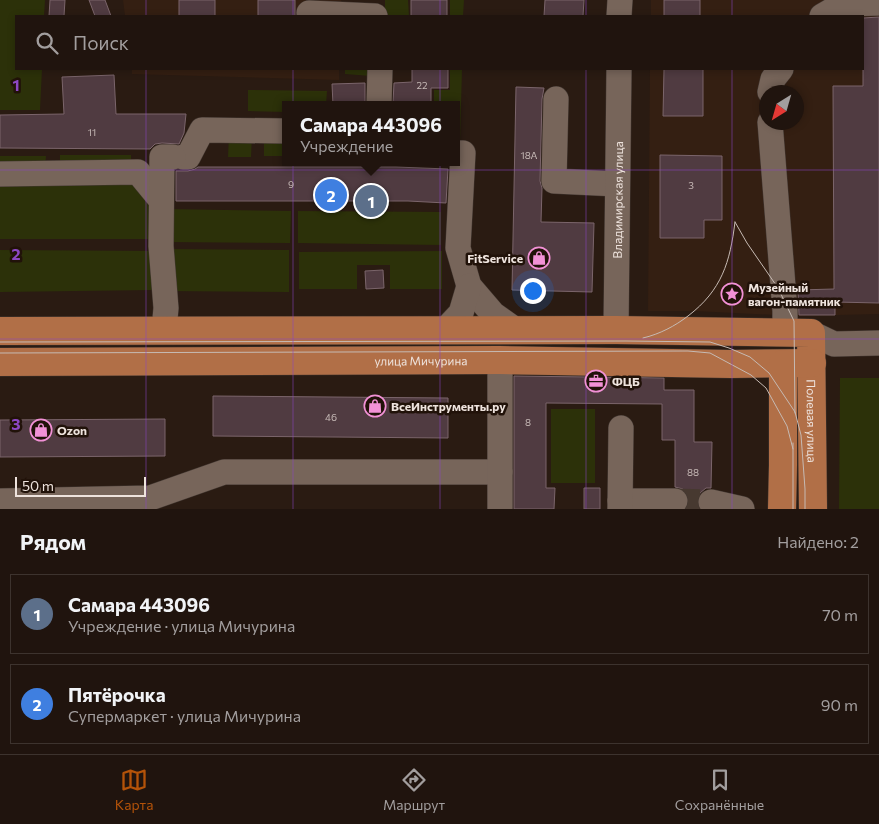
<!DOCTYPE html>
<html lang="ru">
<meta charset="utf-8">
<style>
body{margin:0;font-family:Commissioner,sans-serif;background:#281d17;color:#f1f3f6}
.compass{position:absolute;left:759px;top:85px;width:45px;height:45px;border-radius:50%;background:#20140e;box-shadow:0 2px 8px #0003;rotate:217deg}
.scale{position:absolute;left:15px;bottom:12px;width:131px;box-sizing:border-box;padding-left:5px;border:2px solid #eee3dd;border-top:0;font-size:14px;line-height:18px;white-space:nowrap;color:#eee3dd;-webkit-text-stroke:4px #211209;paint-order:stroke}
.you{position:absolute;left:532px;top:290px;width:18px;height:18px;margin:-12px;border:4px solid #fff;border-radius:50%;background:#1a73e8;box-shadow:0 0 0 8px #1a73e833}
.badge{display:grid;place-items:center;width:32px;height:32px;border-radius:50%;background:#b45309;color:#fff;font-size:16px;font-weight:700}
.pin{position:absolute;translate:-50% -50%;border:2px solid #fff;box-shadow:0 1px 5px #0006}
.popup{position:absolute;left:282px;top:101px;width:178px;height:65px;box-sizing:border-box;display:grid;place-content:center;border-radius:0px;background:#20140e;filter:drop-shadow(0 1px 4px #0005);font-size:16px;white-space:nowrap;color:#a29e9e}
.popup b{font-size:19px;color:#f1f3f6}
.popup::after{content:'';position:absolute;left:50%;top:100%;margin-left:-10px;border:10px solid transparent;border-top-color:#20140e}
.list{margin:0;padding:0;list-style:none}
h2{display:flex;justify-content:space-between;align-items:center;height:65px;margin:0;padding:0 20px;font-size:21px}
h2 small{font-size:16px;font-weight:400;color:#a29e9e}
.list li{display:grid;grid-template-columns:32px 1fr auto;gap:15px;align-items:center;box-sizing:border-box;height:80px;margin:0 10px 10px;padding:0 10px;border:1px solid #3d332e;border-radius:0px}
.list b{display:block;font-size:19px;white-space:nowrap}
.list p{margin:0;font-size:16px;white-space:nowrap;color:#a29e9e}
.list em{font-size:16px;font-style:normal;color:#a29e9e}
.icon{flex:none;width:28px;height:28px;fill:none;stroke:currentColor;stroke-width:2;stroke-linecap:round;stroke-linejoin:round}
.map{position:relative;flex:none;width:879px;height:509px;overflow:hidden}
.search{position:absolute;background:#20140e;box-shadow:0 2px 8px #0003;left:15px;right:15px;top:15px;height:55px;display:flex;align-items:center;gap:12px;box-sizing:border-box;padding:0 18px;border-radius:0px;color:#a29e9e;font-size:19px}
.sheet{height:245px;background:#20140e}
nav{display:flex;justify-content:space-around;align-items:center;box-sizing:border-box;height:70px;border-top:1px solid #3d332e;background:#20140e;font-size:14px;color:#a29e9e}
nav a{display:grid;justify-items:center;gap:2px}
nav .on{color:#b45309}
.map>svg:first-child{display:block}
.built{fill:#341f12;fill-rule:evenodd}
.green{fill:#2c3109}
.building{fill:#503b41;stroke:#7b656b}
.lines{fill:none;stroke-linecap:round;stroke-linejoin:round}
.minor-tunnel{stroke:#473930;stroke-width:25;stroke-dasharray:25 12;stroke-linecap:butt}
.minor-casing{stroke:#423731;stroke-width:26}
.major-casing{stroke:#423731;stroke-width:29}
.minor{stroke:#77655a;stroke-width:25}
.major{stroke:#b16f47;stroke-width:28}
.tram{stroke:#c6bab3;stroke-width:1}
.grid{fill:none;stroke:#8c47c4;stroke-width:1;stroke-opacity:0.55}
.labels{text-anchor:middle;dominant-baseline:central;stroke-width:5;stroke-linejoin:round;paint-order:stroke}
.number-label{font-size:10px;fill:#c6b9b6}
.street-label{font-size:12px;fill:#eee3dd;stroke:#211209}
.poi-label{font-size:12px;font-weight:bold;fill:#eee3dd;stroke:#211209;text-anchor:start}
.grid-label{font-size:16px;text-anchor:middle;font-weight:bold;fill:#8c47c4;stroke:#211209;stroke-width:5;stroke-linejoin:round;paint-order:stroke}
</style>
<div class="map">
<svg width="879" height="509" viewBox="0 0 879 509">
<rect width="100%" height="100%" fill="#2a1b12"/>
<path class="built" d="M123,0H341L340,16H125Z
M651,0H879V314L795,316L695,311H648L650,69H863V16H651ZM766,92H796V122H766Z
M132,69H339V80L132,74Z"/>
<path class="green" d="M0,0H45L44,16H16V69H42L40,110H0Z
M385,0H408L409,16H385Z
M450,0H464L463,16H450Z
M345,69H372L371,76L345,74Z
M450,69H462L460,142H456V105H434V90H450Z
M248,90L327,91L326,105H286V112L248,111Z
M264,132L286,133V156H264Z
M229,135H252L251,157H228Z
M60,155H131V167L60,168Z
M0,156H46L45,169H0Z
M138,179L154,207L153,239H0V180Z
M165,209L291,211L290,243L164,242Z
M298,211L441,212V245L298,243Z
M164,249L289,250V292L164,291Z
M0,250L153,251L154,290L0,292Z
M442,251V289H390V265H357V289H299V252Z
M840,378H879V509H839Z
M551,409H595V483H551Z"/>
<path class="building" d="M50,0H65L64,16H49Z
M89,0H105L111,16H95Z
M179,0H215V16H179Z
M258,0H295V16H258Z
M411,0H447V16H411Z
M545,0H584L583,16H544Z
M664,0H700V16H664Z
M879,17V303L835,302V315H799L798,290L834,289L833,86H863V18Z
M412,69H448V88H431V105H396V103H393L394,83L412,82Z
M664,69H703V116H663Z
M114,75L116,114H186L184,133L179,144L162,143L155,144L150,149L0,148V115L64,114L62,77Z
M365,83V104L333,105L332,84Z
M516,87L544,88L542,99L540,181L542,188L541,222L594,223L592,292L512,290Z
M660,155L722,156V220H704V238H660Z
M198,167H396L448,169L446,203L408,201H176V171H188L195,169Z
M383,270L384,288L366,289L365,271Z
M514,376L664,378V390H694V442H712L711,488H706L700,493L697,499V506L699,509H687L689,501L688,494L683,489L675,487V440H662V404L546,403V488H555L554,509H514Z
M213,396L448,398V438L213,436Z
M165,419V456L0,457V420Z
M584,488H600V509H584Z"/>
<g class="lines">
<path class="minor-tunnel" d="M675,501L711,502"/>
<g class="minor-casing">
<g id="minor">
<path d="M309,13L375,16"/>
<path d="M619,16L620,0"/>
<path d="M822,16L843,4L879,3"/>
<path d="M770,92L773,79L781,69"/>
<path d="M556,99L554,181L617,184"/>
<path d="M379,105L380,69"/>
<path d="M770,122L785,311V333"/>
<path d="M456,153H463L458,248L469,286L493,314L517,331"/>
<path d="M183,157H188L202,130L286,131"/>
<path d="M0,174L138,172L161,200"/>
<path d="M164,330L166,308L161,246L162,157H173"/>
<path d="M445,330L461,313L469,286"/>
<path id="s1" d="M616,330L619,69"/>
<path d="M811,333L834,344L879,343"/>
<path d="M0,501L150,498L224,472H500"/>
<path d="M620,501H675"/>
<path d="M711,502L742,509"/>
<path d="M500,509V360"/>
<path d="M620,509L621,428"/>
</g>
</g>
<g class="major-casing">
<g id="major">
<path id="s2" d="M0,331L616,330L811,333L813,509"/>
<path id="s3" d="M0,362L500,360L731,364L812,363"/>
<path d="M782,509L783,465V364"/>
</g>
</g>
<use href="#minor" class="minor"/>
<use href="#major" class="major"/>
<path class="tram" d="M735,222L747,243L778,288L794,321L795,413
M643,338C660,334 675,326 688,316C722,290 730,262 735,222
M0,342L626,341L710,342L729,348L750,357L769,373L795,412L801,435L805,489V509
M0,353L688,351L710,353L751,375L766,388L787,426L793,449
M793,509V443"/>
</g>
<path class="grid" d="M146,0V16M293,0V16M440,0V16M586,0V16M732,0V16M146,69V509M293,69V509M440,69V509M586,69V509M732,69V509M0,170H879M0,339H879"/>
<defs>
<g id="shop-ring" transform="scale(1.125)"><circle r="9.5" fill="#211209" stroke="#f291d6" stroke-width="1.5"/><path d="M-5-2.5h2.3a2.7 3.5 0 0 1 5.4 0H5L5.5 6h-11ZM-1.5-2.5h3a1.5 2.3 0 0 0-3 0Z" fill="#f291d6"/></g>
<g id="sight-ring" transform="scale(1.125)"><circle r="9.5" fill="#211209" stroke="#f291d6" stroke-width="1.5"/><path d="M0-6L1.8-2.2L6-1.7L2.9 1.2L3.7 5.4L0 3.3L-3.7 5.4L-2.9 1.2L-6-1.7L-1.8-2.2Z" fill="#f291d6"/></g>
<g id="office-ring" transform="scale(1.125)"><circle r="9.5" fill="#211209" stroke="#f291d6" stroke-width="1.5"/><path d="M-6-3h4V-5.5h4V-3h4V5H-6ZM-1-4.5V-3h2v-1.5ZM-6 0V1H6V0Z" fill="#f291d6"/></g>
</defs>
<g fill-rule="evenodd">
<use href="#shop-ring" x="539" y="258"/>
<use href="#sight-ring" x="732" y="294"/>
<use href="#office-ring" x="596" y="381"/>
<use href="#shop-ring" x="375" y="406"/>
<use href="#shop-ring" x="41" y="430"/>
</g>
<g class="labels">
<g class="number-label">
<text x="422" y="85">22</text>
<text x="92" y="132">11</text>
<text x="529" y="155">18А</text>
<text x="291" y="184">9</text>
<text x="691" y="185">3</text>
<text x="331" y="417">46</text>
<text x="528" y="422">8</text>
<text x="693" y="472">88</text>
</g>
<g class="street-label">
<text stroke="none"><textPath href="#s1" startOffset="130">Владимирская улица</textPath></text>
<text stroke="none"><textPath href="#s3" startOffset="421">улица Мичурина</textPath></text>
<text stroke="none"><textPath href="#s2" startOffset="899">Полевая улица</textPath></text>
</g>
<g class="poi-label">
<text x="523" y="258" text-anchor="end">FitService</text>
<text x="748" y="287">Музейный<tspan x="748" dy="14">вагон-памятник</tspan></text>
<text x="612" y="381">ФЦБ</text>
<text x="391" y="406">ВсеИнструменты.ру</text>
<text x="57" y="430">Ozon</text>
</g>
</g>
<g class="grid-label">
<text x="16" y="91">1</text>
<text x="16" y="260">2</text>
<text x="16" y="430">3</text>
</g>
</svg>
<svg class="compass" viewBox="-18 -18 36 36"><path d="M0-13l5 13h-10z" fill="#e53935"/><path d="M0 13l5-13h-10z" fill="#a29e9e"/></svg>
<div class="scale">50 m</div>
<div class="you"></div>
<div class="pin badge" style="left:371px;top:201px;background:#5c6f8a">1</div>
<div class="popup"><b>Самара 443096</b>Учреждение</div>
<div class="pin badge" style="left:331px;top:195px;background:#3f7fe0">2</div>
<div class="search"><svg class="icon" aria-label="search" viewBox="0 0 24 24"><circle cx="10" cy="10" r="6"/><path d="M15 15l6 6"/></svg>Поиск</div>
</div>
<section class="sheet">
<h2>Рядом<small>Найдено: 2</small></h2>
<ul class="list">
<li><span class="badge" style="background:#5c6f8a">1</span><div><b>Самара 443096</b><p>Учреждение · улица Мичурина</p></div><em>70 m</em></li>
<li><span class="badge" style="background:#3f7fe0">2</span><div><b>Пятёрочка</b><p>Супермаркет · улица Мичурина</p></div><em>90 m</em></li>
</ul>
</section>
<nav>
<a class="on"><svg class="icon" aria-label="map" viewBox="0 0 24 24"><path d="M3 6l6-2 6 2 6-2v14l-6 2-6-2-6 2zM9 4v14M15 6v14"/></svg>Карта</a>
<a><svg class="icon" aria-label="directions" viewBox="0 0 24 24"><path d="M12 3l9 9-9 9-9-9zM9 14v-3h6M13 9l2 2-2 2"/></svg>Маршрут</a>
<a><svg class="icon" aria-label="saved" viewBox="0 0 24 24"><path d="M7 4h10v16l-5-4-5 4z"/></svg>Сохранённые</a>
</nav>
